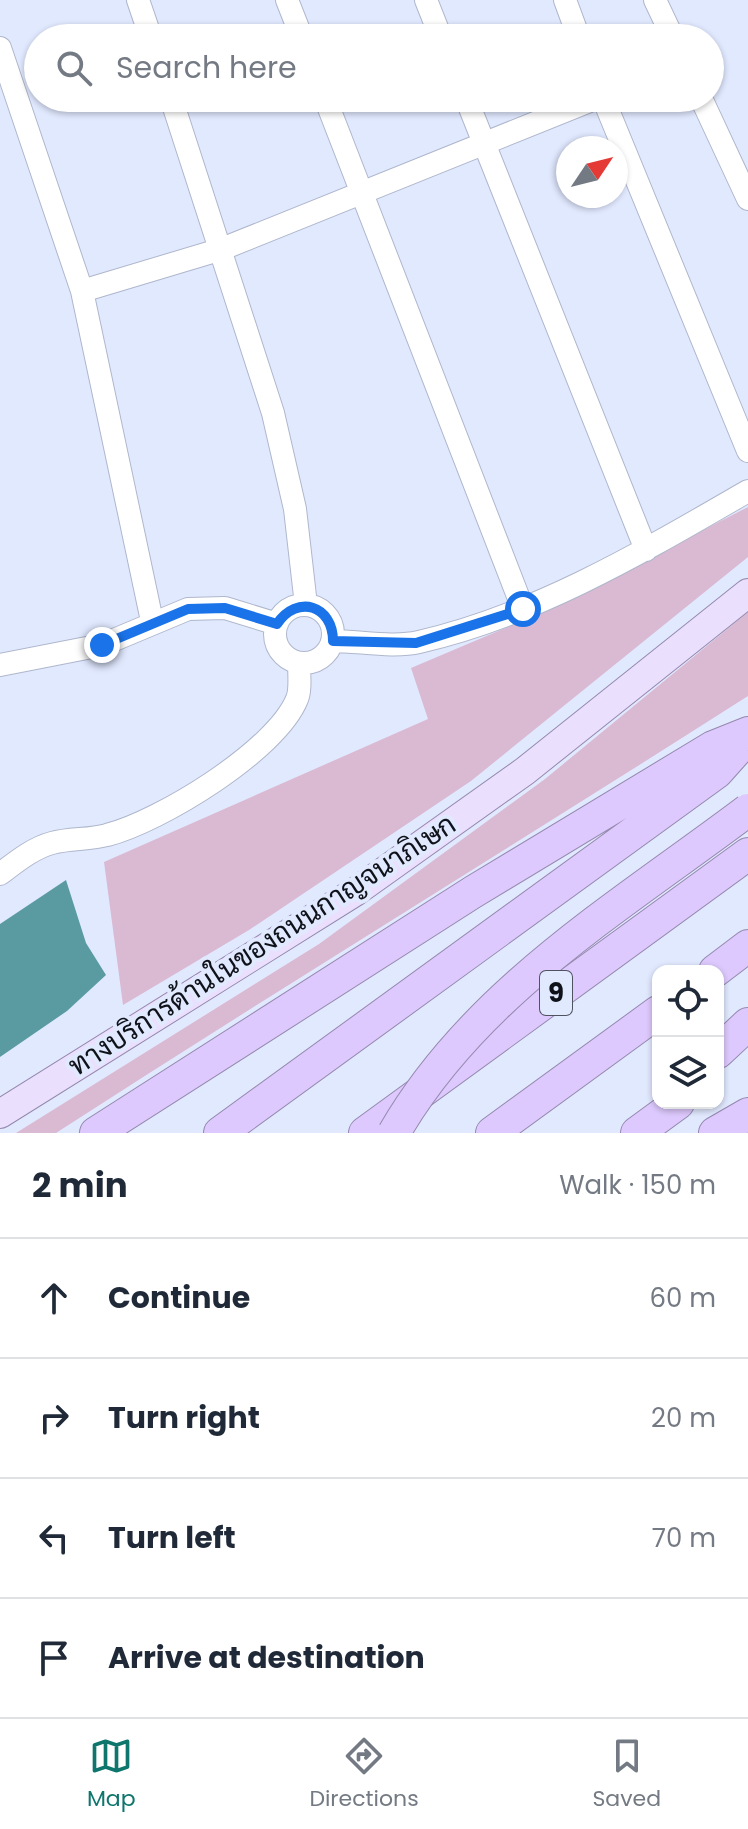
<!DOCTYPE html>
<meta charset="utf-8">
<style>
body{margin:0;font-family:Poppins,Sarabun,sans-serif;background:#f2f2f3;color:#1f2937}
.controls{position:absolute;right:24px;bottom:24px;display:grid;overflow:hidden;border-radius:16px;box-shadow:0 2px 6px #0004}
.controls button{width:72px;height:72px;display:grid;place-items:center;padding:0;border:0;border-bottom:2px solid #e0e1e3;background:#fff;color:#1f2937;font:40px sans-serif}
.compass{position:absolute;left:556px;top:136px;width:72px;height:72px;border-radius:50%;background:#fff;box-shadow:0 2px 6px #0004;rotate:55deg}
.stop{position:absolute;width:24px;height:24px;margin:-18px;border:6px solid #1a73e8;border-radius:50%;background:#fff}
.stop.end{background:#1a73e8;border-color:#fff;box-shadow:0 2px 8px #0008}
.list{margin:0;padding:0;list-style:none}
h2{display:flex;justify-content:space-between;align-items:center;height:104px;margin:0;padding:0 32px;font-size:34px}
h2 small{font-size:26px;font-weight:400;color:#747a83}
.list li{display:grid;grid-template-columns:52px 1fr auto;gap:24px;align-items:center;box-sizing:border-box;height:120px;padding:0 32px;border-top:2px solid #e0e1e3}
.list b{display:block;font-size:30px;white-space:nowrap}
.list em{font-size:26px;font-style:normal;color:#747a83}
.icon{flex:none;width:44px;height:44px;fill:none;stroke:currentColor;stroke-width:2;stroke-linecap:round;stroke-linejoin:round}
.map{position:relative;flex:none;width:748px;height:1133px;overflow:hidden}
.search{position:absolute;background:#fff;box-shadow:0 2px 6px #0004;left:24px;right:24px;top:24px;height:88px;display:flex;align-items:center;gap:20px;box-sizing:border-box;padding:0 28px;border-radius:44px;color:#747a83;font-size:30px}
.sheet{height:584px;background:#fff}
nav{display:flex;justify-content:space-around;align-items:center;box-sizing:border-box;height:112px;border-top:2px solid #e0e1e3;background:#fff;font-size:22px;color:#747a83}
nav a{display:grid;justify-items:center;gap:4px}
nav .on{color:#0f766e}
.map>svg:first-child{display:block}
.green{fill:#dabad2}
.water{fill:#5a9ba1}
.lines{fill:none;stroke-linecap:round;stroke-linejoin:round}
.minor-casing{stroke:#afb7cc;stroke-width:24}
.major-casing{stroke:#9589ae;stroke-width:30}
.highway-casing{stroke:#9589ae;stroke-width:34}
.minor{stroke:#fff;stroke-width:22}
.major{stroke:#ebdffe;stroke-width:28}
.highway{stroke:#ddc9fd;stroke-width:32}
.highway-bridge-casing{stroke:#9589ae;stroke-width:34;stroke-linecap:butt}
.highway-bridge{stroke:#ddc9fd;stroke-width:32}
.route{stroke:#1a73e8;stroke-width:10}
.labels{text-anchor:middle;dominant-baseline:central;stroke-width:8;stroke-linejoin:round;paint-order:stroke}
.shield{fill:#e1e9ff;stroke:#4f525f;stroke-width:2}
.shield-label{font-size:26px;font-weight:bold;fill:#10121a}
.street-label{font-size:28px;fill:#10121a;stroke:#e1e9ff}
</style>
<div class="map">
<svg width="748" height="1133" viewBox="0 0 748 1133">
<rect width="100%" height="100%" fill="#e1e9ff"/>
<path class="green" d="M748,507V557L471,781L249,930L123,1005L104,862L428,719L411,668L543,612Z
M748,612V696C518,843 285,985 56,1133H16L319,944L545,779Z"/>
<path class="water" d="M66,880L86,943L106,975L67,1011L0,1057V924Z"/>
<g class="lines">
<g class="minor-casing">
<path id="minor" d="M138,0L151,38
M287,0L302,38
M426,0L441,38
M565,0L579,38
M655,0L673,38
M0,48L82,291L152,621
M171,98L273,413L295,509L306,605
M325,98L523,609
M466,98L646,550
M603,98L748,451
M701,98L748,199
M82,291L222,249L597,98
M275 634a29 29 0 1 1 58 0a29 29 0 1 1-58 0Z
M333,641C359,641 393,648 419,642C537,615 644,551 748,491
M0,665L102,645L188,609L225,608L277,624
M0,874C16,862 33,848 52,843C70,838 89,840 107,835C159,822 276,751 297,699C301,690 299,673 299,663"/>
</g>
<g class="major-casing">
<path id="major" d="M0,1114L355,892L525,771L748,593"/>
</g>
<g class="highway-casing">
<path id="highway" d="M715,971L748,946
M718,1052L748,1024
M96,1133L473,892L713,747L748,733
M220,1133L717,772L748,737
M365,1133L748,854
M492,1133L658,1012
M637,1133L678,1103
M715,1133L748,1114"/>
</g>
<use href="#minor" class="minor"/>
<use href="#major" class="major"/>
<use href="#highway" class="highway"/>
<g class="highway-bridge-casing">
<path id="highway-bridge" d="M394,1133C475,992 621,906 748,810"/>
</g>
<use href="#highway-bridge" class="highway-bridge"/>
</g>
<g class="lines">
<path class="route" d="M102,645L188,609L225,608L277,624C297,594 333,605 333,641L416,643L523,609"/>
</g>
<g class="labels">
<rect class="shield" x="540" y="971" width="32" height="44" rx="6"/>
<g class="shield-label">
<text x="556" y="993">9</text>
</g>
<g class="street-label">
<text transform="translate(262 945) rotate(-33)">ทางบริการด้านในของถนนกาญจนาภิเษก</text>
</g>
</g>
</svg>
<div class="controls">
<button><svg class="icon" aria-label="locate" viewBox="0 0 24 24"><circle cx="12" cy="12" r="6"/><path d="M12 2v4M12 18v4M2 12h4M18 12h4"/></svg></button>
<button><svg class="icon" aria-label="layers" viewBox="0 0 24 24"><path d="M12 4l9 5-9 5-9-5zM3 14l9 5 9-5"/></svg></button>
</div>
<svg class="compass" viewBox="-18 -18 36 36"><path d="M0-13l5 13h-10z" fill="#e53935"/><path d="M0 13l5-13h-10z" fill="#747a83"/></svg>
<div class="stop" style="left:523px;top:609px"></div>
<div class="stop end" style="left:102px;top:645px"></div>
<div class="search"><svg class="icon" aria-label="search" viewBox="0 0 24 24"><circle cx="10" cy="10" r="6"/><path d="M15 15l6 6"/></svg>Search here</div>
</div>
<section class="sheet">
<h2>2 min<small>Walk · 150 m</small></h2>
<ul class="list">
<li><svg class="icon" aria-label="ahead" viewBox="0 0 24 24"><path d="M12 20V5M6 11l6-6 6 6"/></svg><div><b>Continue</b></div><em>60 m</em></li>
<li><svg class="icon" aria-label="right" viewBox="0 0 24 24"><path d="M7 20v-9h11M14 6l5 5-5 5"/></svg><div><b>Turn right</b></div><em>20 m</em></li>
<li><svg class="icon" aria-label="left" viewBox="0 0 24 24"><path d="M17 20v-9H6M10 6l-5 5 5 5"/></svg><div><b>Turn left</b></div><em>70 m</em></li>
<li><svg class="icon" aria-label="arrive" viewBox="0 0 24 24"><path d="M6 21V4h12l-3 4 3 4H6"/></svg><div><b>Arrive at destination</b></div></li>
</ul>
</section>
<nav>
<a class="on"><svg class="icon" aria-label="map" viewBox="0 0 24 24"><path d="M3 6l6-2 6 2 6-2v14l-6 2-6-2-6 2zM9 4v14M15 6v14"/></svg>Map</a>
<a><svg class="icon" aria-label="directions" viewBox="0 0 24 24"><path d="M12 3l9 9-9 9-9-9zM9 14v-3h6M13 9l2 2-2 2"/></svg>Directions</a>
<a><svg class="icon" aria-label="saved" viewBox="0 0 24 24"><path d="M7 4h10v16l-5-4-5 4z"/></svg>Saved</a>
</nav>
